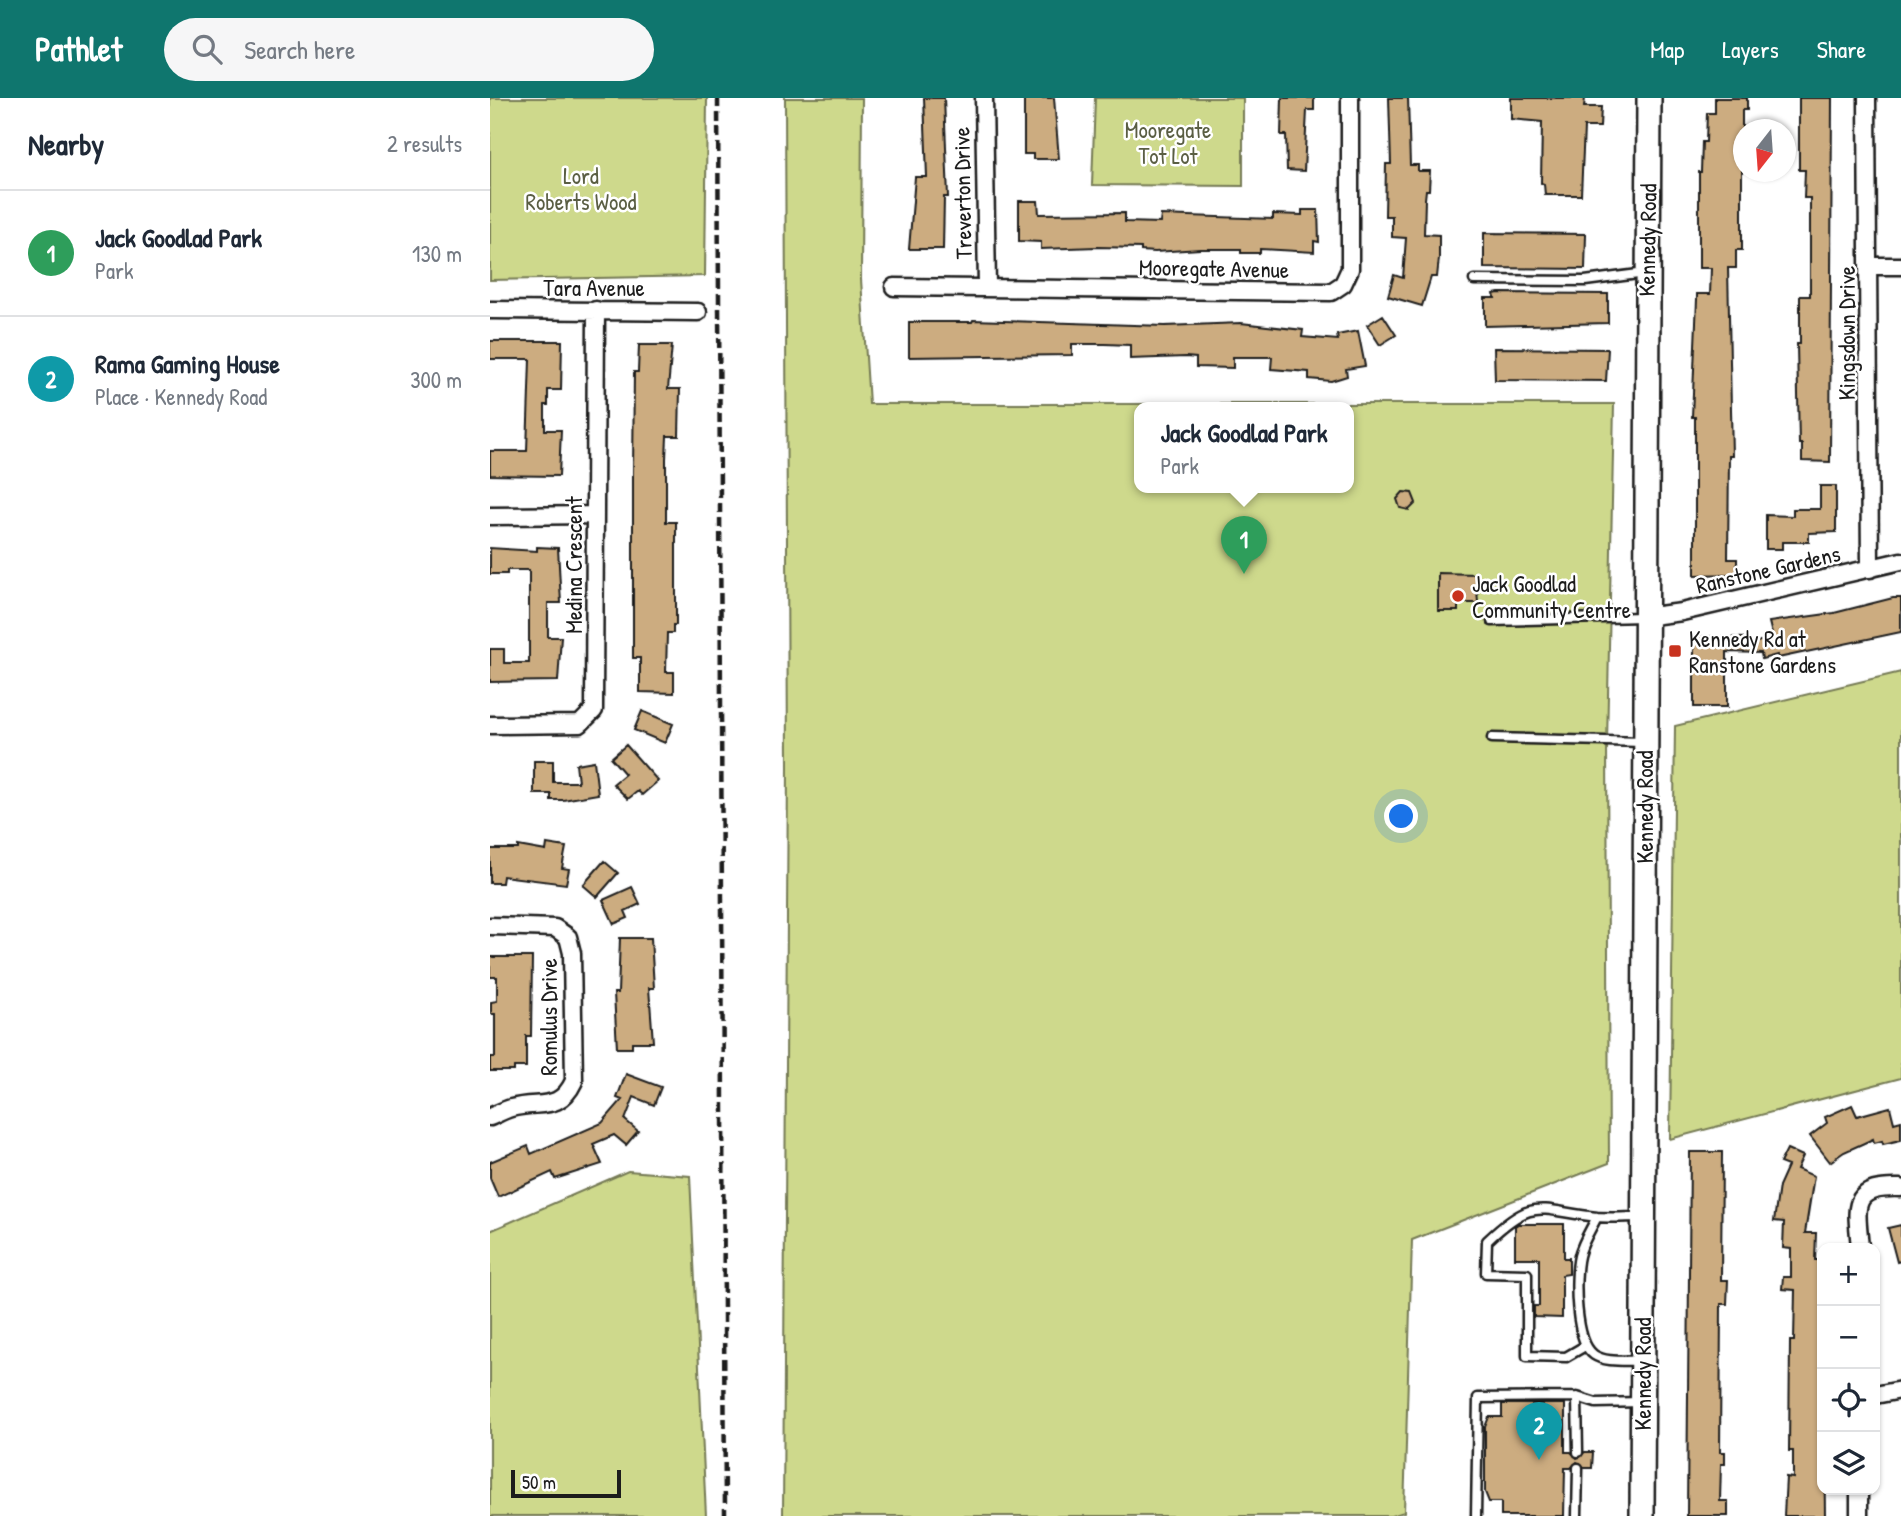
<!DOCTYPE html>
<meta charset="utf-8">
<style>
body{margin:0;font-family:"Patrick Hand",sans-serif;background:#f6f6f7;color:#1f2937}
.controls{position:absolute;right:21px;bottom:21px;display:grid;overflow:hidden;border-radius:14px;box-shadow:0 2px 5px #0004}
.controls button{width:63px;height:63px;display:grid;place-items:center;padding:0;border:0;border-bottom:2px solid #e0e1e3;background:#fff;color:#1f2937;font:35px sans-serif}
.compass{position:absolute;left:1243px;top:21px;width:63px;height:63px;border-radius:50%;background:#fff;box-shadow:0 2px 5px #0004;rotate:197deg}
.scale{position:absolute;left:21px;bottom:18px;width:110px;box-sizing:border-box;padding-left:7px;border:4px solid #1c1c1c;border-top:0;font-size:19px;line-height:24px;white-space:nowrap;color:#1c1c1c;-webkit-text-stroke:5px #fff;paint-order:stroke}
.you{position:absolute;left:912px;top:719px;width:24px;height:24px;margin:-18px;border:5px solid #fff;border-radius:50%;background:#1a73e8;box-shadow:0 0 0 10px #1a73e833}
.badge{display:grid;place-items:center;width:46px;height:46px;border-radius:50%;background:#0f766e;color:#fff;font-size:23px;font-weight:700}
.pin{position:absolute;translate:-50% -58px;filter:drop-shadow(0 2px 4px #0008)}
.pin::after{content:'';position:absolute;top:37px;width:24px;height:21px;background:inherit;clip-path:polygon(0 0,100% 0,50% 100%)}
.popup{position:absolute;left:644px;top:304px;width:220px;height:91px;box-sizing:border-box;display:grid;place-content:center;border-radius:14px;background:#fff;filter:drop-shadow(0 2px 5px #0005);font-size:23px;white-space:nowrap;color:#747a83}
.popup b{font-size:26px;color:#1f2937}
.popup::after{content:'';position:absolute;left:50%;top:100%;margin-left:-14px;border:14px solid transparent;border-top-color:#fff}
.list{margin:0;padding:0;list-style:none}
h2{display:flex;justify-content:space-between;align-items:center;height:91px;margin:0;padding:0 28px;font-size:30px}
h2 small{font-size:23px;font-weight:400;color:#747a83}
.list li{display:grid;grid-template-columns:46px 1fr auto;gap:21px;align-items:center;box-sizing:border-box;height:126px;padding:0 28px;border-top:2px solid #e0e1e3}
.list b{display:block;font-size:26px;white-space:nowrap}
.list p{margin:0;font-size:23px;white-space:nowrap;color:#747a83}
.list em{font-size:23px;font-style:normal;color:#747a83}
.icon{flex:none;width:38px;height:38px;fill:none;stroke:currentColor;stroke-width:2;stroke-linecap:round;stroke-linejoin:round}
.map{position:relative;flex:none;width:1411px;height:1418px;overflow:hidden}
header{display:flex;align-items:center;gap:42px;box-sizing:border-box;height:98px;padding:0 35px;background:#0f766e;color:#fff}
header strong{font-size:33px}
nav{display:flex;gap:38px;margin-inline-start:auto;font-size:24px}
.search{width:490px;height:63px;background:#f6f6f7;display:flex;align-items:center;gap:18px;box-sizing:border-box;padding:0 24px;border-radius:38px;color:#747a83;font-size:26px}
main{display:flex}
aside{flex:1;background:#fff}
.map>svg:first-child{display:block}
.green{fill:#ced98c;stroke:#757a54;stroke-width:2;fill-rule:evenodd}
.building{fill:#ccac80;stroke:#1c1c1c;stroke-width:2}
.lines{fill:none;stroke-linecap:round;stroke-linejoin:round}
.service-casing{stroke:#1c1c1c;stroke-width:13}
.minor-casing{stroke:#1c1c1c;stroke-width:21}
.secondary-casing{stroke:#1c1c1c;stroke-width:28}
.service{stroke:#fff;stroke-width:8}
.minor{stroke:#fff;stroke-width:16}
.secondary{stroke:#fff;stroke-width:23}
.rail{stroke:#1c1c1c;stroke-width:4.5;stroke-dasharray:10 5;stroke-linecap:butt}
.poi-dot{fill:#c8321e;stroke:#fff;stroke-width:2.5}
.labels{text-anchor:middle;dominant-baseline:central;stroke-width:5;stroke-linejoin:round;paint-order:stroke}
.park-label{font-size:23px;fill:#5a5e43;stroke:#fff}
.street-label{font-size:23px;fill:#1c1c1c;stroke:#fff}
.poi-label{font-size:23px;fill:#1c1c1c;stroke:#fff;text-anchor:start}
</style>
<header>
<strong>Pathlet</strong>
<div class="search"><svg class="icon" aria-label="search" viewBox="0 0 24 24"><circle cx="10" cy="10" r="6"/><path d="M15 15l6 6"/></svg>Search here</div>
<nav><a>Map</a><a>Layers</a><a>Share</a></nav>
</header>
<main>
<aside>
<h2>Nearby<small>2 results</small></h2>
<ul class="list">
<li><span class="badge" style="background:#2e9e5b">1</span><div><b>Jack Goodlad Park</b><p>Park</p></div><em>130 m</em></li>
<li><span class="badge" style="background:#0f9aa8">2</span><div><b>Rama Gaming House</b><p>Place · Kennedy Road</p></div><em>300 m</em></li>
</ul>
</aside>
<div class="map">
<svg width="1411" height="1418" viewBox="0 0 1411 1418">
<rect width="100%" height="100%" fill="#fff"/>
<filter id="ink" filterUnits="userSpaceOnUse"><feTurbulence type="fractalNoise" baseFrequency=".0143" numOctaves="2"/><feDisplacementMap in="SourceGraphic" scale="14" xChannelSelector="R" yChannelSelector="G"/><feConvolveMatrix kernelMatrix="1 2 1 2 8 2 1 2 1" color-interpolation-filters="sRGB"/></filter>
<g filter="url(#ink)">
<path class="green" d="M0,0H217L215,178L0,182Z
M295,0H372L371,181L379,306H1124L1117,646L1119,1065L922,1142L914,1414L901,1418H293L298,668ZM649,310H859V390H649Z
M605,0H753V88L602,87Z
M1411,574V980L1180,1041L1185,628Z
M138,1073L200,1078L216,1418H0V1133Z"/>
<path class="building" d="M434,0H454L458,99H454L453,151H419L425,79H437Z
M534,0H564L569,61H543V56H534Z
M792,0H824V12H817L814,73L797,72L796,37H791Z
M899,0H918L920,67H928V73H940L939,92H936L935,101L934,136L949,137V160L947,179H941L932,208L898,198L904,177L913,180L916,140L902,139V118H895L896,66H901Z
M1021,0H1095L1094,9H1111L1110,29H1094L1091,97H1055L1054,86L1051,85L1052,24L1021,21Z
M1225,0H1257V12H1252V152H1246V170H1238L1242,358H1239L1238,461H1247V476L1205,477V319H1202L1207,201V196H1220L1221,170H1209V74H1211L1212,44H1216L1217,15H1225Z
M1309,0H1342L1340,364L1312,363V346H1309L1307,246H1310V198H1320V100H1314L1315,72H1309Z
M529,103H548L549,116L635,115V124L670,125L671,117L783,121V116L812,117V112H828L829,144L824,143V154L770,151V155H751V151H710L665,154L651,153V150L607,149L551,151V144L529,143Z
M994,135L1096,136L1095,171L994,170Z
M1009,195L1118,196V225L995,228V200H1005L1004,196Z
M893,217L906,237L890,247L877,227Z
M483,222L675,228L751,225L813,232L812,239L848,242L847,237L868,233L875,268L856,271L857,278L841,283L819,281V274L781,271L782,259H743V270L706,269V260L696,259L640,261V247L615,246H582V257L419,259V224H482Z
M0,243H72L71,292H58V307H55V332H71L69,378L0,377V353H37L40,261H0Z
M149,247H182L178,291H190L189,338H177L176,361V424H186V527H183V535H177L176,574H184V595L150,594V560H143V374L144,274H148Z
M1004,250L1118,251L1116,283L1005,282Z
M1330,388H1346V434L1319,435V444H1292V451H1276V417L1303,418V411H1330Z
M913,394L922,395L926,405L919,412L910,410L907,401Z
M47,449L68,450L71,505H58V539H71L68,583L0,584V551H14V565H39V472H17V476H0V450L47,453Z
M948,475L986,476L988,505H968V513H948Z
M1403,500H1411V534L1288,560L1287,557L1272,561L1271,555L1237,554V609H1204V538L1254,540V547L1283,540L1279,524L1344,515Z
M152,613L183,626L175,645L144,632Z
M136,647L168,683L152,697L148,693L138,701L123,686L135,676L121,660Z
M44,663H63V684H88L86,666L104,663L108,696L73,702H61V696H44Z
M57,746L76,749L72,770L79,771L76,786L13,778L12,785H0V751H28V748L56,753Z
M114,763L128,775L107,799L93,787Z
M142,789L150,806L135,813L138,820L124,826L113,802Z
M130,840H161L164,890H159L163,944H142V950H127L124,895H128Z
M0,859H42L41,938H36V969H24V973H0V959H5V916H1V904L7,903V879H0Z
M136,976L171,989L164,1007L144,999L135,1022L148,1033L136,1047L124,1037L103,1046L112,1066L65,1081L62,1074L8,1099L0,1080V1064L38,1048L41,1056L112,1025L132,1002L127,1000Z
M1362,1007L1367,1018L1400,1009L1404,1025L1411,1023V1042L1393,1046L1392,1043L1384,1045L1383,1041L1354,1054L1340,1064L1320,1038L1337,1025L1335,1019Z
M1297,1051L1313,1058L1307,1071L1324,1078L1315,1135H1326L1325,1162H1332L1335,1418H1294L1296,1379L1303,1380V1353H1299L1300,1243H1304L1305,1192L1292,1191L1293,1179H1301V1151L1293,1150L1294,1124L1284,1123L1289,1088L1298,1068L1290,1065Z
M1200,1054H1232L1231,1182H1238L1237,1206H1231L1230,1354H1235V1366H1231L1230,1403H1238V1418H1197Z
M1028,1126H1074V1160H1079V1176L1072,1177V1220L1044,1219V1208H1049V1160H1025V1128Z
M1411,1127V1163L1407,1164L1398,1130Z
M1012,1306H1075V1354H1081L1087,1360L1095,1354H1103L1102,1370H1095L1087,1364L1081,1370H1075L1074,1418H1011V1404H999L995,1394V1329L999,1319H1012Z"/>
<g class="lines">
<g class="service-casing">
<path id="service" d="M984,182L1095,183L1156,175
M1002,523L1153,519
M1002,640L1154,644
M1107,1119C1101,1131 1092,1145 1089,1158C1084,1180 1085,1244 1104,1257C1116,1265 1137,1262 1152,1263
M1095,1248L1076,1259L1037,1258V1176L996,1175L997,1143C1045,1097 1049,1113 1107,1119C1122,1120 1137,1119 1152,1119
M1087,1299L1088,1354
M986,1418L988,1300L1087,1299L1106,1305L1152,1304
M1087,1418L1088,1370"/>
</g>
<g class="minor-casing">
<path id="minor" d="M494,0L497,189
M1377,0L1380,471
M1379,168H1411
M404,189L841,194L853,186L860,171V0
M0,212L208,214
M0,418L105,417
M1154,519L1192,514L1411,463
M0,627L90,626L104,612L106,212
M0,828L65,830L78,839L82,855L84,983C69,1015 49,1002 21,1010C14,1012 7,1016 0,1019
M1370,1150C1367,1110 1358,1088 1411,1090
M1385,1297L1411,1292
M1369,1418V1392"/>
</g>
<g class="secondary-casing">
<path id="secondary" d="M1152,1418L1159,0"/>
</g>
<use href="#service" class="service"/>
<use href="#minor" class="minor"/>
<use href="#secondary" class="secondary"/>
<path class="rail" d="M228,0L235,1418"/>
</g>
</g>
<g class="poi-dot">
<circle cx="968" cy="498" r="7"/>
<rect x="1178" y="546" width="14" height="14" rx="3.5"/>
</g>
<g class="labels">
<g class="park-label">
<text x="678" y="31">Mooregate<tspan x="678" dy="26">Tot Lot</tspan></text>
<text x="91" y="77">Lord<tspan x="91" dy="26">Roberts Wood</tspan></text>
</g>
<g class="street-label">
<text transform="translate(472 95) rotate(-91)">Treverton Drive</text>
<text transform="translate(1157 142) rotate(-89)">Kennedy Road</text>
<text transform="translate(724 170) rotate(1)">Mooregate Avenue</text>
<text x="104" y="189">Tara Avenue</text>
<text transform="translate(1356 235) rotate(-90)">Kingsdown Drive</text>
<text transform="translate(83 467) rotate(-90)">Medina Crescent</text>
<text transform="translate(1278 471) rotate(-13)">Ranstone Gardens</text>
<text transform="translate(1154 709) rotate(-90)">Kennedy Road</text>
<text transform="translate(58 919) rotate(-90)">Romulus Drive</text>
<text transform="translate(1152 1276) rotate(-90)">Kennedy Road</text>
</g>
<g class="poi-label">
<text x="982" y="485">Jack Goodlad<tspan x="982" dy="26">Community Centre</tspan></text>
<text x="1199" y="540">Kennedy Rd at<tspan x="1199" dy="26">Ranstone Gardens</tspan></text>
</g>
</g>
</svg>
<div class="controls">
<button>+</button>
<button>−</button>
<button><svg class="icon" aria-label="locate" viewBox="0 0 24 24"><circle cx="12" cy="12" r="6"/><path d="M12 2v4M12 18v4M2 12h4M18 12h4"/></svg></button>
<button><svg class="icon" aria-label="layers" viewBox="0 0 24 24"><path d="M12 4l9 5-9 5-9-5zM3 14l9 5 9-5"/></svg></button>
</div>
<svg class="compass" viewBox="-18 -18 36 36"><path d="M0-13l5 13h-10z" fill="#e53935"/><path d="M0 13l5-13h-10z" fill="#747a83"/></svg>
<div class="scale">50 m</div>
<div class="you"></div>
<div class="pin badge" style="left:754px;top:476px;background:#2e9e5b">1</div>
<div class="popup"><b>Jack Goodlad Park</b>Park</div>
<div class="pin badge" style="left:1049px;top:1362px;background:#0f9aa8">2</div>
</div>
</main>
